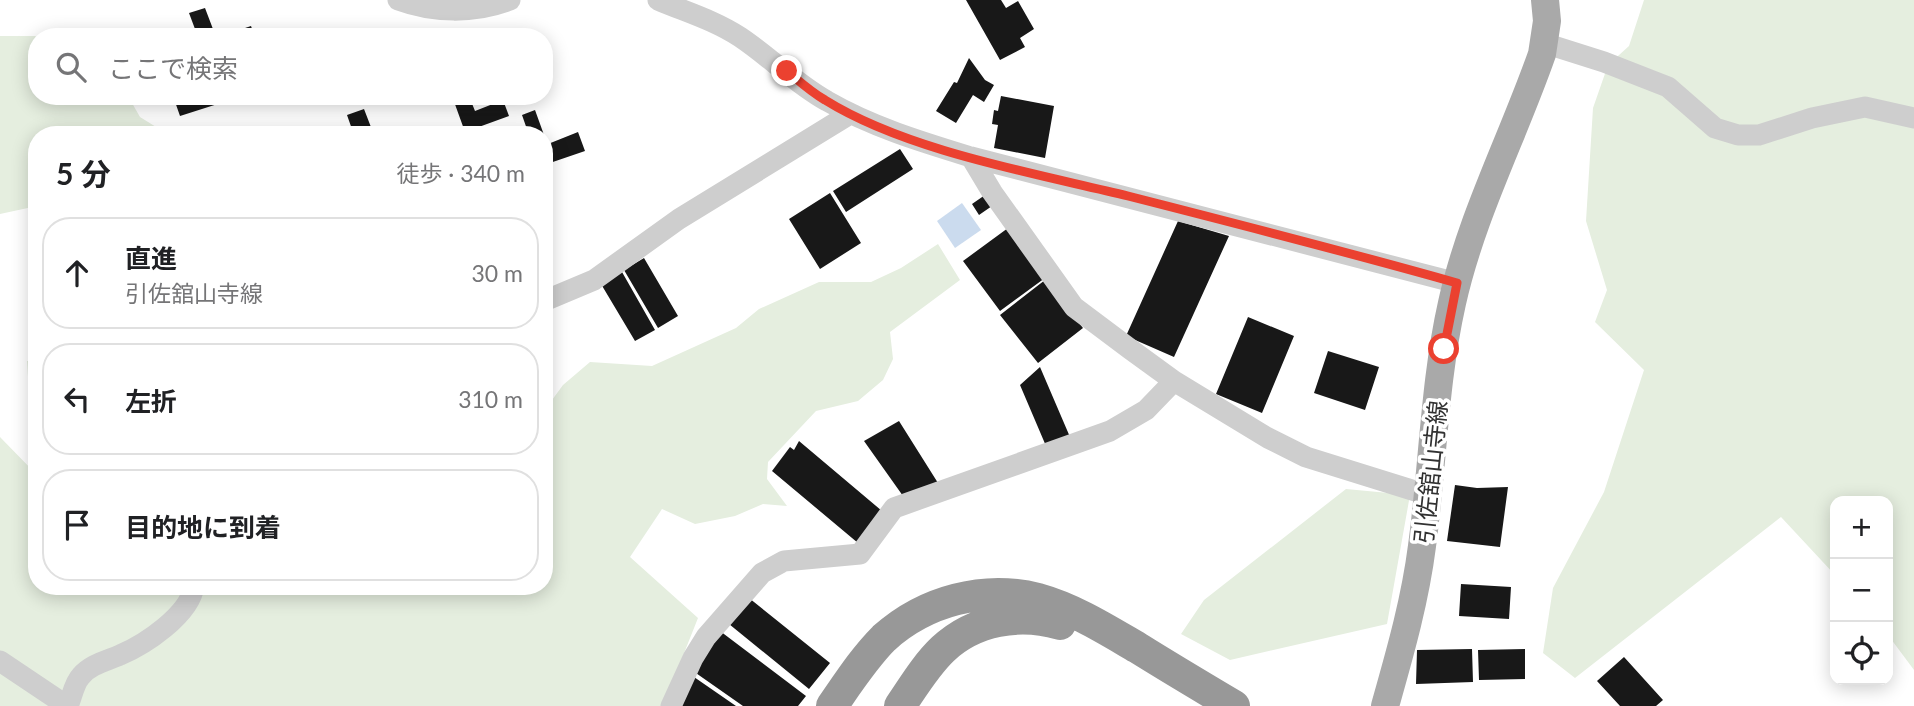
<!DOCTYPE html>
<html lang="ja">
<meta charset="utf-8">
<style>
body{margin:0;font-family:Lato,"Noto Sans JP",sans-serif;background:#f6f6f6;color:#202124}
.controls{position:absolute;right:21px;bottom:21px;display:grid;overflow:hidden;border-radius:14px;box-shadow:0 4px 18px #0003}
.controls button{width:63px;height:63px;display:grid;place-items:center;padding:0;border:0;border-bottom:2px solid #e0e0e0;background:#fff;color:#202124;font:35px sans-serif}
.stop{position:absolute;width:21px;height:21px;margin:-16px;border:5px solid #eb4130;border-radius:50%;background:#fff}
.stop.end{background:#eb4130;border-color:#fff;box-shadow:0 2px 7px #0008}
.list{margin:0;padding:0;list-style:none}
h2{display:flex;justify-content:space-between;align-items:center;height:91px;margin:0;padding:0 28px;font-size:30px}
h2 small{font-size:23px;font-weight:400;color:#757577}
.list li{display:grid;grid-template-columns:46px 1fr auto;gap:21px;align-items:center;box-sizing:border-box;height:112px;margin:0 14px 14px;padding:0 14px;border:2px solid #e0e0e0;border-radius:28px}
.list b{display:block;font-size:26px;white-space:nowrap}
.list p{margin:0;font-size:23px;white-space:nowrap;color:#757577}
.list em{font-size:23px;font-style:normal;color:#757577}
.icon{flex:none;width:38px;height:38px;fill:none;stroke:currentColor;stroke-width:2;stroke-linecap:round;stroke-linejoin:round}
.map{position:relative;flex:none;width:1914px;height:706px;overflow:hidden}
.search{position:absolute;background:#fff;box-shadow:0 4px 18px #0003;left:28px;top:28px;width:525px;height:77px;display:flex;align-items:center;gap:18px;box-sizing:border-box;padding:0 24px;border-radius:28px;color:#757577;font-size:26px}
.panel{position:absolute;background:#fff;box-shadow:0 4px 18px #0003;left:28px;top:126px;width:525px;height:469px;border-radius:28px}
.map>svg:first-child{display:block}
.green{fill:#e5eedf}
.water{fill:#cbdbee}
.building{fill:#181818}
.lines{fill:none;stroke-linecap:round;stroke-linejoin:round}
.minor{stroke:#cecece;stroke-width:21}
.major{stroke:#a9a9a9;stroke-width:28}
.highway{stroke:#989898;stroke-width:32}
.route{stroke:#eb4130;stroke-width:9}
.labels{text-anchor:middle;dominant-baseline:central;stroke-width:7;stroke-linejoin:round;paint-order:stroke}
.street-label{font-size:24px;fill:#313131;stroke:#fff}
</style>
<div class="map">
<svg width="1914" height="706" viewBox="0 0 1914 706">
<rect width="100%" height="100%" fill="#fff"/>
<path class="green" d="M1644,0H1914V670L1888,635V501H1835V575L1781,517L1575,678L1543,653L1553,588L1604,492L1644,370L1595,322L1607,290L1586,221L1593,108L1608,65L1629,46Z
M0,36H88L37,37V96H128L140,117L169,135H37V206L0,214Z
M938,244L960,280L890,332L893,359L883,380L858,401L816,411L768,462L767,479L787,506L763,504L735,516L695,524L662,509L630,557L698,618L663,706H0V437L37,475V586H544V411L563,385L590,362L652,366L736,328L759,309L819,282H871L901,268Z
M27,361H37V415L30,409Z
M1346,489L1410,495L1387,624L1230,660L1181,634L1204,600Z"/>
<path class="water" d="M962,203L981,230L955,248L937,221Z"/>
<path class="building" d="M966,0H1001L1006,8L1018,1L1034,29L1020,38L1025,47L1000,60Z
M205,8L216,37H198L189,13Z
M251,26L255,37H221V36Z
M969,58L985,80L994,85L984,102L973,95L956,123L936,111L954,82L957,83Z
M173,96H225L227,101L180,116Z
M452,96H469L475,111L503,100L509,116L465,132Z
M1001,96L1054,106L1045,158L994,148L998,125L992,124L994,110L998,111Z
M364,109L374,135H354L347,115Z
M535,110L544,135H529L522,115Z
M578,132L585,151L544,165V135L548,144Z
M900,149L913,169L846,212L833,191Z
M830,193L861,243L820,269L789,219Z
M985,195L992,206L979,215L972,204Z
M1178,221L1229,236L1174,357L1126,336Z
M1008,228L1045,278L1000,311L963,261Z
M644,258L678,316L658,328L624,270Z
M622,272L655,330L635,341L601,284Z
M1045,280L1083,328L1038,363L1000,315Z
M1248,317L1294,336L1262,413L1216,394Z
M1328,351L1379,367L1365,410L1314,393Z
M1040,367L1070,437L1046,446L1020,385Z
M899,421L938,483L903,496L864,441Z
M799,441L882,511L858,543L772,471L790,447L794,450Z
M1455,485L1477,488L1508,487L1500,547L1447,541Z
M1461,584L1511,587L1509,619L1459,616Z
M749,598L830,663L809,689L729,624Z
M720,631L806,696L798,706H743L693,671Z
M1472,649L1473,682L1416,684L1417,650Z
M1525,649V679L1479,680L1478,650Z
M1624,657L1663,700L1656,706H1620L1597,681Z
M694,677L736,706H681Z"/>
<g class="lines">
<path class="minor" d="M398,0C433,13 474,14 510,0
M658,0C686,12 714,20 740,37C770,57 796,84 827,101C872,127 922,142 971,157L1457,283
M1544,43L1604,62L1668,87L1715,128L1738,135H1759L1812,118L1865,107L1914,118
M971,157L992,192L1074,307L1130,349L1174,381L1268,438L1306,457L1428,495
M544,301L594,280L679,219L850,114
M0,661L67,706
M68,706C72,697 74,683 81,676C91,664 107,661 120,655C144,645 190,615 194,586
M671,706L693,658L706,637L762,573L784,561L860,554L894,508L1110,431L1146,410L1174,381"/>
<path class="major" d="M1385,706C1400,653 1415,601 1422,546C1433,465 1434,383 1452,303C1471,217 1513,137 1542,54L1547,21L1545,0"/>
<path class="highway" d="M832,706C848,683 864,658 884,638C925,601 984,585 1038,599C1074,609 1107,630 1138,648C1170,668 1202,687 1234,706
M900,706C913,687 926,665 943,649C974,620 1019,612 1060,624"/>
</g>
<g class="lines">
<path class="route" d="M787,71C799,81 811,92 825,100C907,151 1034,173 1128,196C1238,224 1348,252 1457,283L1444,349"/>
</g>
<g class="labels">
<g class="street-label">
<text transform="translate(1430 472) rotate(-84)">引佐舘山寺線</text>
</g>
</g>
</svg>
<div class="controls">
<button>+</button>
<button>−</button>
<button><svg class="icon" aria-label="locate" viewBox="0 0 24 24"><circle cx="12" cy="12" r="6"/><path d="M12 2v4M12 18v4M2 12h4M18 12h4"/></svg></button>
</div>
<div class="stop" style="left:1444px;top:349px"></div>
<div class="stop end" style="left:787px;top:71px"></div>
<div class="search"><svg class="icon" aria-label="search" viewBox="0 0 24 24"><circle cx="10" cy="10" r="6"/><path d="M15 15l6 6"/></svg>ここで検索</div>
<section class="panel">
<h2>5 分<small>徒歩 · 340 m</small></h2>
<ul class="list">
<li><svg class="icon" aria-label="ahead" viewBox="0 0 24 24"><path d="M12 20V5M6 11l6-6 6 6"/></svg><div><b>直進</b><p>引佐舘山寺線</p></div><em>30 m</em></li>
<li><svg class="icon" aria-label="left" viewBox="0 0 24 24"><path d="M17 20v-9H6M10 6l-5 5 5 5"/></svg><div><b>左折</b></div><em>310 m</em></li>
<li><svg class="icon" aria-label="arrive" viewBox="0 0 24 24"><path d="M6 21V4h12l-3 4 3 4H6"/></svg><div><b>目的地に到着</b></div></li>
</ul>
</section>
</div>
